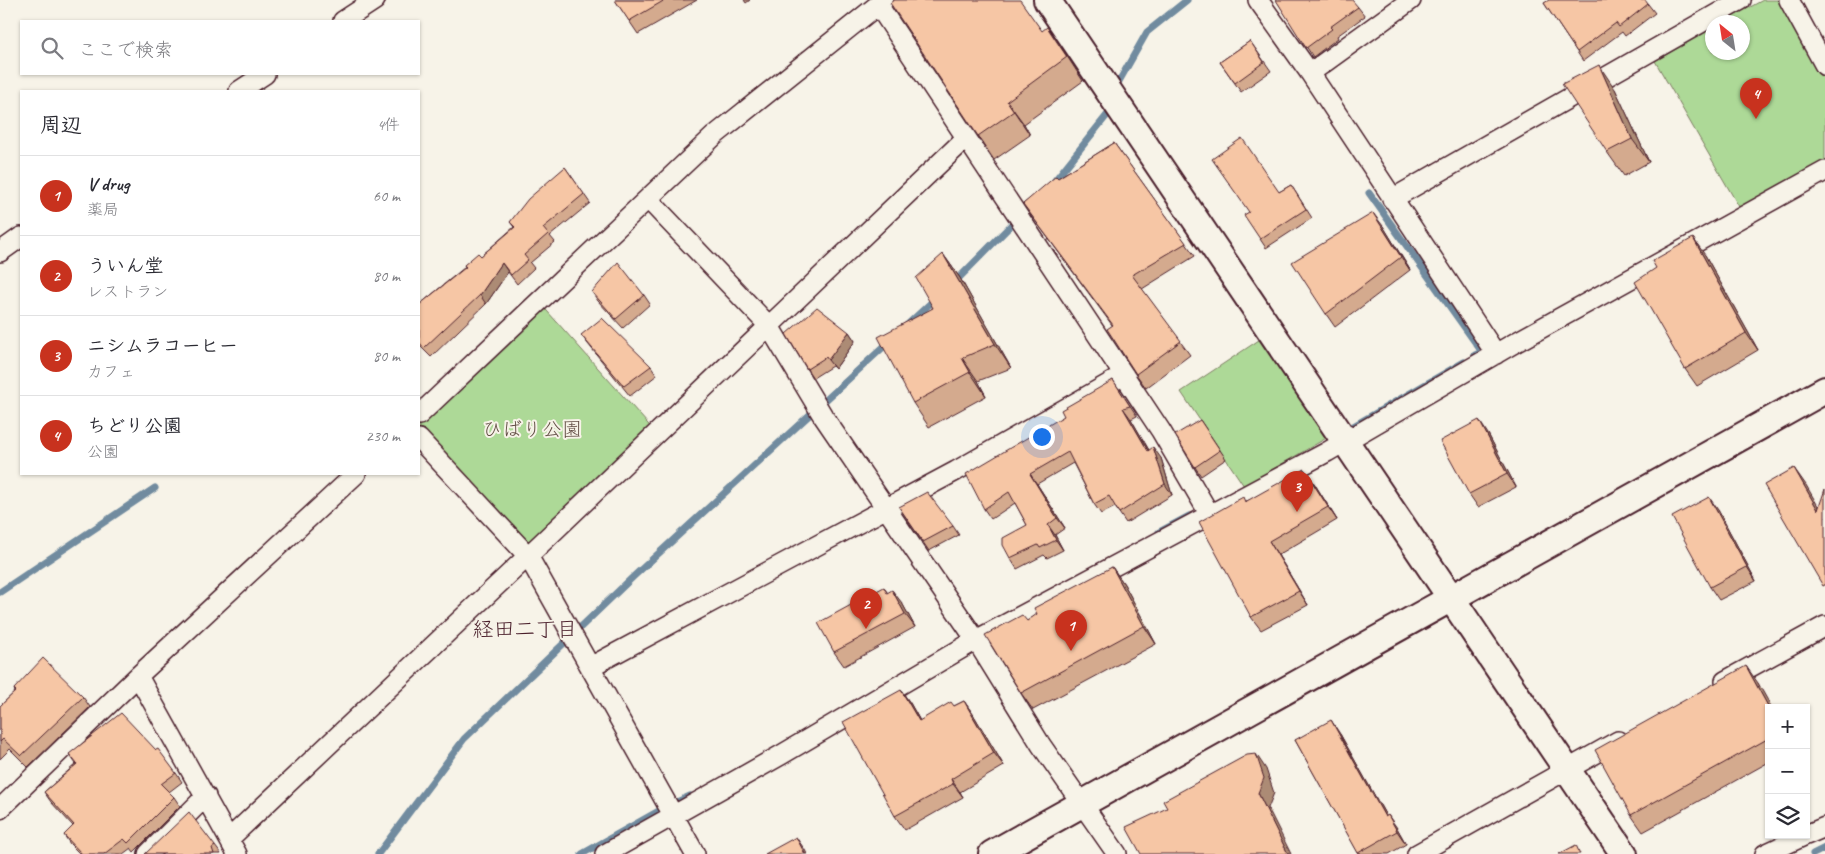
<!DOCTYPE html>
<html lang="ja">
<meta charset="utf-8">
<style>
body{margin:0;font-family:Caveat,"Klee One",sans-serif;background:#f2f2f3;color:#2b2b33}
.controls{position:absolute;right:15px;bottom:15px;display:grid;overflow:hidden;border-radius:0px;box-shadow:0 1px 4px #0004}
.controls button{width:45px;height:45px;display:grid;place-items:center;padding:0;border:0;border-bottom:1px solid #e1e1e2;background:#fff;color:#2b2b33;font:25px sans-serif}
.compass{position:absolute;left:1705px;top:15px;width:45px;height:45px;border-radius:50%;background:#fff;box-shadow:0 1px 4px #0004;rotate:330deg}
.you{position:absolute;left:1041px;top:436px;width:18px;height:18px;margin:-12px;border:4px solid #fff;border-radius:50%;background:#1a73e8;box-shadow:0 0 0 8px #1a73e833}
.badge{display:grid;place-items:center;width:32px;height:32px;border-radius:50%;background:#c8321e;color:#fff;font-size:16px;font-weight:700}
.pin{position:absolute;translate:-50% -41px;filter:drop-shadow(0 1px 2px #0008)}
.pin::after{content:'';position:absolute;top:26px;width:18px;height:15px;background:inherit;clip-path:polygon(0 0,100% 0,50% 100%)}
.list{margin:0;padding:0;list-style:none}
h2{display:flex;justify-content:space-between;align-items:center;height:65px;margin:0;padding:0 20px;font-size:21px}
h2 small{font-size:16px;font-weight:400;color:#7c7c81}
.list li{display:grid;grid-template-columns:32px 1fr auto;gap:15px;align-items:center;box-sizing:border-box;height:80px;padding:0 20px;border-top:1px solid #e1e1e2}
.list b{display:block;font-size:19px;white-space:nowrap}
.list p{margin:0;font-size:16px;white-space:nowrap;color:#7c7c81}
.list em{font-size:16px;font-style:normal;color:#7c7c81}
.icon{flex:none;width:28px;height:28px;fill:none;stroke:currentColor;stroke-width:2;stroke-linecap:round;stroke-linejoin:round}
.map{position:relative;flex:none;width:1825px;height:854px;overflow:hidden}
.search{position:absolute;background:#fff;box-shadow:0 1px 4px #0004;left:20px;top:20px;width:400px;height:55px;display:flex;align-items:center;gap:12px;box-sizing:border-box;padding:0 18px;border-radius:0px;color:#7c7c81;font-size:19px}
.panel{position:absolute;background:#fff;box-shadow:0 1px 4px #0004;left:20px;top:90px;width:400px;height:385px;border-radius:0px}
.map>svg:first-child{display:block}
.green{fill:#add997;stroke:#7c7c61}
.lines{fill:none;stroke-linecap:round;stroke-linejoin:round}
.stream{stroke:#718b9f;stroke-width:7}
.street-casing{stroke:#4a1f2b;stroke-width:22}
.secondary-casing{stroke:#4a1f2b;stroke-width:30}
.street{stroke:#f7f3e8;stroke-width:19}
.secondary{stroke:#f7f3e8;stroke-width:26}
.wall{fill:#d4aa8e;stroke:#4a1f2b}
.shaded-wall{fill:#ac8b74;stroke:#4a1f2b}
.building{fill:#f6c6a5;stroke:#4a1f2b}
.labels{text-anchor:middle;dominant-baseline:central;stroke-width:4;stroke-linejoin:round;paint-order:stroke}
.park-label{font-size:20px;fill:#634e46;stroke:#f7f3e8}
.neighbourhood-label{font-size:21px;fill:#4a1f2b;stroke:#f7f3e8}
</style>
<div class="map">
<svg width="1825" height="854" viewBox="0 0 1825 854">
<rect width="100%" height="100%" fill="#f7f3e8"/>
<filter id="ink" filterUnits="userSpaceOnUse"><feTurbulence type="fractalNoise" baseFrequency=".02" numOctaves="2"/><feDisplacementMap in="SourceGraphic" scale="10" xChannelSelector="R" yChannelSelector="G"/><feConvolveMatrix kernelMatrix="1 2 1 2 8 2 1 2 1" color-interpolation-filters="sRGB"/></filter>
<g filter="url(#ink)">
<path class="green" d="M1763,0H1784L1825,73V165L1742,212L1655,61L1712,29V52H1742V22H1723Z
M539,302L656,433L528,556L419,439V415Z
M1268,334L1335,433L1244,486L1181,392Z"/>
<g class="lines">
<path class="stream" d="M1118,83L1147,32L1187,0
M1052,184L1108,114
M1369,193L1482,352L1475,355
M954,283L1018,218
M907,325L936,298
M1343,432L1464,362
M1159,532L1189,516
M0,592L155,488
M378,854L464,739L634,576L890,341
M582,854L664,808L690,796
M1813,854L1825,848"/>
<g class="street-casing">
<path id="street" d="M1258,0L1310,73L1496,354
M1789,0L1825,66
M878,5L1161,431L1210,515
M343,21L375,0
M1310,73L1411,0
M239,91L265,74
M648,199L769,326L823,416L976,640L1041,745L1117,854
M1392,199L1741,0
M0,252L21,237
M419,415L714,136L884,0
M419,439L528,556L695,854
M590,667L956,471L1124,375
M138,676L237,854
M1725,681L1825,626
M0,809L138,676L356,474
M1806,835L1825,827
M229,839L528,556L966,138
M148,854L206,796
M605,854L781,755L976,640L1327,452L1511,345L1825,171
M1417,854L1618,741
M1765,854L1806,835"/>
</g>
<g class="secondary-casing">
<path id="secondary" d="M1047,0L1624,854
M992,854L1825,390"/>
</g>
<use href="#street" class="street"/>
<use href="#secondary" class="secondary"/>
</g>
<path class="wall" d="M615,0H697L638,34Z
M744,0H750L746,3Z
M1544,3L1648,4L1655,13L1625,36L1622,32L1583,61Z
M1279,4L1358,7L1365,16L1337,36L1338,38L1313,57Z
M1042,31L1063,50L1083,81L1024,124L1030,135L994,160L978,136Z
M1250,41L1271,71L1241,92L1220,62Z
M1615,89L1649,162L1624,176L1607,152Z
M1114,143L1195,256L1142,289L1190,355L1146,388L1136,374L1112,325L1023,204L1058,178Z
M565,167L590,203L550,236L555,242L530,263L534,268L517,284L508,272L486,304L431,357L419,345V305L465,267L464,265L481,256L514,227L510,222Z
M1291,185L1312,218L1266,248L1260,239L1279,192Z
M1383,226L1410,270L1335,327L1326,314Z
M943,254L960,278L1011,368L978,381L986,396L929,427L913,403Z
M1705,255L1758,350L1697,386L1685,369Z
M592,292L644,295L650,304L623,328L598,301Z
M849,332L855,341L835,369L832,366L813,378L807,369Z
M581,335L651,366L657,375L630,396L588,344Z
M1113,380L1137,416L1131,419L1149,450L1161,458L1172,495L1126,523L1115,507L1101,514L1094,504L1073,463L1037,484L1065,528L1055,535L1063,550L1047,558L1044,555L1017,569L1010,558L1027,525L1015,503L991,519L984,509L1064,416Z
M1200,420L1226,459L1201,476L1195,467Z
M1488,434L1516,487L1478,507L1469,494Z
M1314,483L1337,520L1278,555L1308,605L1261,630L1251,617L1246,501Z
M899,507L953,526L959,535L929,551Z
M1718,510L1756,581L1719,600L1710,587Z
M1112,567L1124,584L1156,644L1033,710L1021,693L1027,621Z
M884,587L887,592L902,603L915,627L844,666L834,652Z
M1758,683L1769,708V762L1643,832L1631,815Z
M14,689L83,697L90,707L28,767L10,749L0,759V706L15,692Z
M901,690L910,703L920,721L954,706L964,701L973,714L1004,766L960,792L963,797L905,830L895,816Z
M1340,734L1386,816L1397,828L1406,844L1389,854H1359L1295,740Z
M69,754L176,773L182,782L169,792L174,797L180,806L134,852L131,848L123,854H80L70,844L64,835L73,826L51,802L44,792L76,764Z
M215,846L221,854H145Z"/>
<path class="shaded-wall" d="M1599,65L1615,89L1649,162L1632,139Z
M1007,101L1024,124L1030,135L1014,111Z
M1373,213L1383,226L1410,270L1401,257Z
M1693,238L1705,255L1758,350L1746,333Z
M943,254L960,278L1011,368L995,344Z
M502,263L508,272L486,304L480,295Z
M849,332L855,341L835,369L828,360Z
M962,358L978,381L986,396L970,372Z
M1123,408L1131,419L1155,461L1148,451Z
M1479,420L1488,434L1516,487L1507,474Z
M1153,447L1161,458L1172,495L1165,484Z
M1794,468L1806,485L1825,518L1818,510Z
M1304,469L1314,483L1337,520L1328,507Z
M1030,474L1037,484L1065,528L1057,518Z
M1709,497L1718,510L1756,581L1747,567Z
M1048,525L1055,535L1063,550L1056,540Z
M1269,541L1278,555L1308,605L1299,591Z
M1112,567L1124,584L1156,644L1144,626Z
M892,590L902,603L915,627L905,614Z
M1746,666L1758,683L1772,708H1769Z
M901,690L910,703L928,735L919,721Z
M964,701L973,714L1004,766L994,753Z
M1331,720L1340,734L1394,830L1385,817Z
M1256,754L1266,769L1274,793L1268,808L1291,854H1288L1258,793Z
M951,779L960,792L963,797L953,784Z
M1388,815L1397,828L1406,844L1397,831Z
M796,837L805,850L807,854H805Z"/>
<path class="building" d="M615,0H665L629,21Z
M894,0H1020L1042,31L1047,27L1067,57L1007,101L1014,111L978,136L890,3Z
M1276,0H1352L1358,7L1330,27L1332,29L1306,48Z
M1549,0H1645L1648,4L1619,27L1616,23L1577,52L1544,3Z
M1250,41L1264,62L1235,83L1220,62Z
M1599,65L1632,139L1607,152L1562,84Z
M1242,138L1279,192L1291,185L1306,209L1260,239L1244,215L1249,212L1212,159Z
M1114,143L1186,243L1132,275L1181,341L1136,374L1107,329L1113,325L1023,204L1056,176L1058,178Z
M565,167L584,194L543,228L548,234L524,255L528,260L511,275L502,263L480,295L424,348L419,342V305L466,267L464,265L478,253L481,256L515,227L510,222L528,199Z
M1373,213L1401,257L1326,314L1292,262Z
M1693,238L1746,333L1685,369L1635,282L1656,268L1652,261Z
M943,254L995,344L962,358L970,372L913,403L878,337L933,308L916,278Z
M618,262L644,295L616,319L592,292Z
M817,307L849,332L828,360L826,357L807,369L786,334Z
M602,318L651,366L624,386L581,335Z
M1113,380L1130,406L1123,408L1148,451L1153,447L1165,484L1119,513L1109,496L1094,504L1068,452L1030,474L1057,518L1048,525L1056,540L1040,548L1038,545L1010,558L1003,545V538L1027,525L1009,492L984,509L966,474L1064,416L1061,410Z
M1200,420L1220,450L1195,467L1175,435Z
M1479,420L1507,474L1469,494L1440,441Z
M1794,468L1818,510L1825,489V585L1823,586L1764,485Z
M1304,469L1328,507L1269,541L1299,591L1251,617L1199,522L1243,497L1245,502Z
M927,492L953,526L923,542L899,507Z
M1709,497L1747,567L1710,587L1672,517Z
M1112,567L1144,626L1021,693L985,635L1022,615L1027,621L1037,614L1034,608Z
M884,587L887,593L892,590L905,614L834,652L818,623Z
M43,658L83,697L21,756L3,739L0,742V706L16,691L14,689Z
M1746,666L1769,708V738L1631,815L1595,750Z
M901,690L919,721L951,702L954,706L964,701L994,753L951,779L953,784L895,816L843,722Z
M121,713L156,750L158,749L176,773L161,784L174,797L128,843L124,839L104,854H82L64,835L74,825L44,792L77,764L69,754Z
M1331,720L1385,817L1388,815L1397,831L1358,853L1295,740Z
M1256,754L1264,778L1258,793L1288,854H1141L1126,827L1167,808L1163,801L1247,755Z
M189,812L215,846L212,848L214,854H145Z
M796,837L805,854H765Z
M1576,845L1580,854H1559Z"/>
</g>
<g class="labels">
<g class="park-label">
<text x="532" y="429">ひばり公園</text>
</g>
<g class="neighbourhood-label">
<text x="525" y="629">経田二丁目</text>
</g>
</g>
</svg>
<div class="controls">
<button>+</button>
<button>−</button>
<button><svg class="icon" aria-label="layers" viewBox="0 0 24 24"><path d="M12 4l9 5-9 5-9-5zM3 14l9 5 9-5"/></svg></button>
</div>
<svg class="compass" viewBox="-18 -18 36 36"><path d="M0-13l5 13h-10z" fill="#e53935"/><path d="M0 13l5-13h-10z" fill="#7c7c81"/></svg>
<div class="you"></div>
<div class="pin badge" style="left:1071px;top:651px">1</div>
<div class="pin badge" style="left:866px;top:629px">2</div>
<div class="pin badge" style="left:1297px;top:512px">3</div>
<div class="pin badge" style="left:1756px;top:119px">4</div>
<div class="search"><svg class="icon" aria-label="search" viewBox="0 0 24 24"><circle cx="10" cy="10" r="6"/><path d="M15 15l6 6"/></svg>ここで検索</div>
<section class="panel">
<h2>周辺<small>4件</small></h2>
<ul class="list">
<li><span class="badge">1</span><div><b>V drug</b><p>薬局</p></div><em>60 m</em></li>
<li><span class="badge">2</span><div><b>ういん堂</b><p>レストラン</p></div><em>80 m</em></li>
<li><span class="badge">3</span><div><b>ニシムラコーヒー</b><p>カフェ</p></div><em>80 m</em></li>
<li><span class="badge">4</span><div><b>ちどり公園</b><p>公園</p></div><em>230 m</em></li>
</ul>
</section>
</div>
